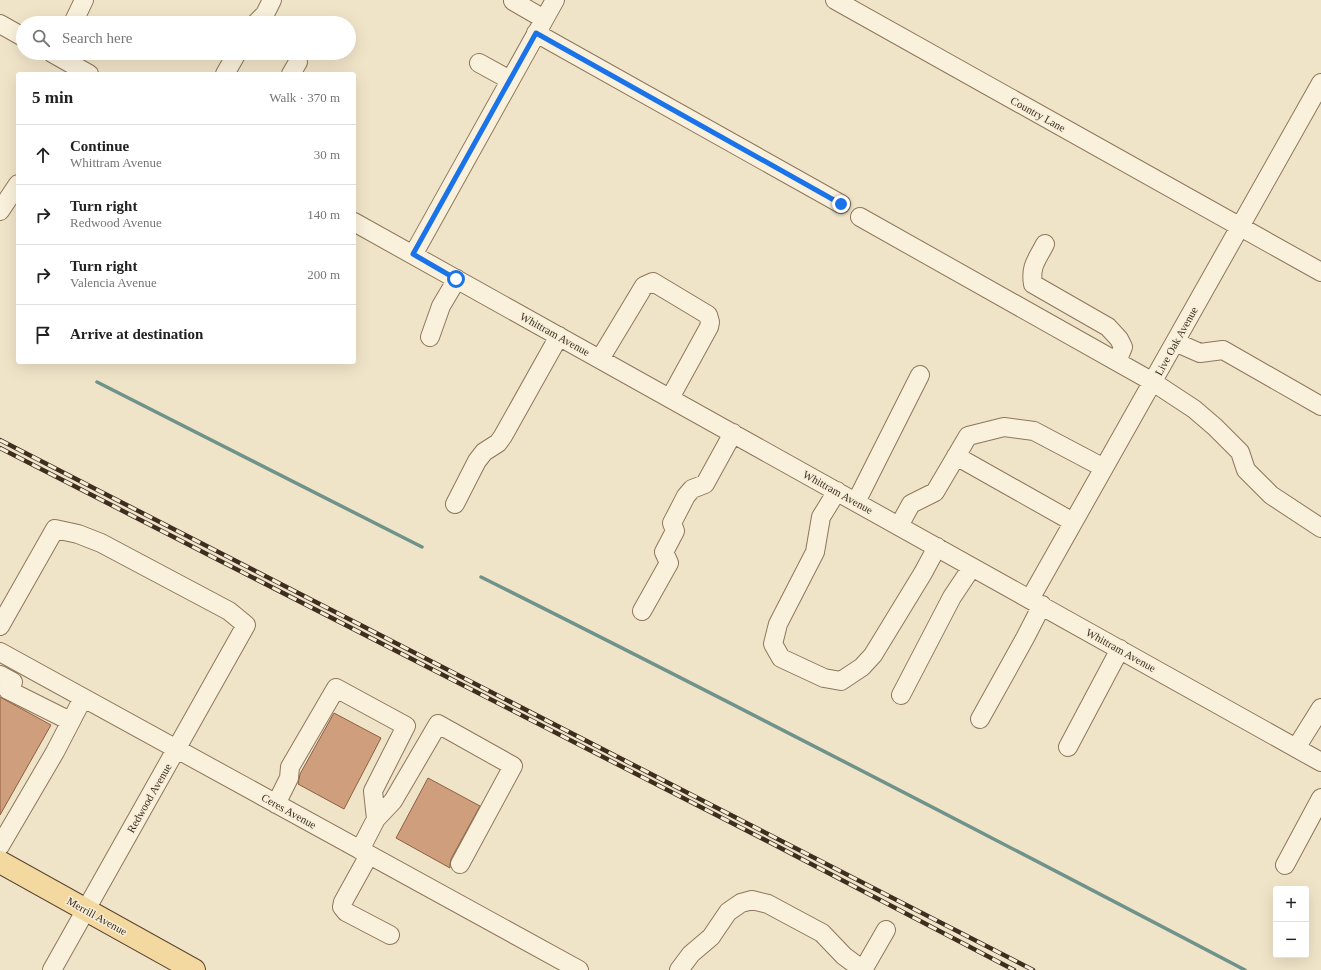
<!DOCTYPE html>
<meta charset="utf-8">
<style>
body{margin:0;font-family:"Times New Roman",serif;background:#f2f2f2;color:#222}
.controls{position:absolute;right:12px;bottom:12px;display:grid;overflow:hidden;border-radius:4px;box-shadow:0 4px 16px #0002}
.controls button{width:36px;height:36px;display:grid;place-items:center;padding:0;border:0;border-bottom:1px solid #e0e0e0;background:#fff;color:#222;font:20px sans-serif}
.stop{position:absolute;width:12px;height:12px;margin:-9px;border:3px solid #1a73e8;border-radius:50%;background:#fff}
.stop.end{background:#1a73e8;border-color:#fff;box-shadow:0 1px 4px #0008}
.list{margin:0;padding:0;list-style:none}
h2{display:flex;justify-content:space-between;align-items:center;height:52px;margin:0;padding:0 16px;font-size:17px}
h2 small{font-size:13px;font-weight:400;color:#767676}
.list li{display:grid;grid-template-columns:26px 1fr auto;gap:12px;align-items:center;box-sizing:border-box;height:60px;padding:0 16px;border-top:1px solid #e0e0e0}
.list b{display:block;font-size:15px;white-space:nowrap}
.list p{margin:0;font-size:13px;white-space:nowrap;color:#767676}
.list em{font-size:13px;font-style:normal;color:#767676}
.icon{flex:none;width:22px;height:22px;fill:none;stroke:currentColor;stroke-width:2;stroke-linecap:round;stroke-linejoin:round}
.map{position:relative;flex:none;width:1321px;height:970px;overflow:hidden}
.search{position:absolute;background:#fff;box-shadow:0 4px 16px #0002;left:16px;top:16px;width:340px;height:44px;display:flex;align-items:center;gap:10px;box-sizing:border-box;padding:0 14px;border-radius:22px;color:#767676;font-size:15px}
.panel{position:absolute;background:#fff;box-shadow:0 4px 16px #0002;left:16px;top:72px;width:340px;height:292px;border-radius:4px}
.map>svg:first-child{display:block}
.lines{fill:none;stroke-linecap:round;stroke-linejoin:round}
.stream{stroke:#6f938a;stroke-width:3.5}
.building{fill:#cf9f7d;stroke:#8d5f41}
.minor-casing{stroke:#8d765c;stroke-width:20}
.major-casing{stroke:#5b4430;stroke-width:24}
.minor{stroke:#faf1dc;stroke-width:18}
.major{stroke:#f3d9a0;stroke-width:22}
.rail-casing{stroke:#3d2e20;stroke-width:4.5}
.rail{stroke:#f7eed8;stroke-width:3;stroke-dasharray:9;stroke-linecap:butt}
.route{stroke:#1a73e8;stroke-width:5}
.labels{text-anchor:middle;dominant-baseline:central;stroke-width:3;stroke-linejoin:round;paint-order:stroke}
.street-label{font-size:11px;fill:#3d2e20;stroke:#f7eed8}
</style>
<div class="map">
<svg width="1321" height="970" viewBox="0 0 1321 970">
<rect width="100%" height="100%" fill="#f0e4c8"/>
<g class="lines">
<path class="stream" d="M97,382L422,547
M481,577C737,705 991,837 1245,970"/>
</g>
<path class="building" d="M0,697L51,725L0,815Z
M334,713L381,738L344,809L298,784L300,774Z
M428,778L480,806L451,859L450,864V868L396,838Z"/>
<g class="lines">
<g class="minor-casing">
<path id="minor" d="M835,0L1321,272
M513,1L544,19
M73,23L84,0
M256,23L265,14L272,0
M0,24L23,37
M536,33L841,204
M52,53L89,74
M479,63L510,80
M225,74L237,53
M291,74L298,62
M0,211L18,184
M860,217L1153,382L1194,409L1215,427L1240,452L1246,470L1271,495L1321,528
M354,222L1321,762
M1045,244C1037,260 1030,266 1033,284L1108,327L1119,339L1123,347L1117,362
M413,255L555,0
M430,337L441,306L457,279
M1175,342L1200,353L1223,350L1321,406
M600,359L644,286L653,282L708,315L710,322L709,327L670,398
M956,456L1073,522
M837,491L821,517L815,552L778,624L773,644L781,658L824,678L841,681L862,667L873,655L923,573L937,547
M856,502L920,375
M455,504L477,461L484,452L498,443L503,436L559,336
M899,526L911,504L935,492L968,436L1004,427L1034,431L1104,468
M1030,599L1321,83
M642,611L669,563L664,552L675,531L672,523L686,496L692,489L705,484L733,433
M0,626L55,529L78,534L101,543L229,611L246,625L52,970
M0,652L579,970
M0,675L13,682L8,690L70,721
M901,695L952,597L972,567
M980,719L1025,638L1042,605
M1068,747L1120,649
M1296,748L1321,708
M276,804L289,778L290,767L336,688L406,726L373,791L376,819
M0,846L55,752L83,698
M360,850L376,819L393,801L438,724L513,766L460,864
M369,855L343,902L342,907L346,912L390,935
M1285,865L1321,798
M679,970L691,954L711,937L728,912L741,903L752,900L768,904L822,933L844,956L863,970
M863,970L886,930"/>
</g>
<g class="major-casing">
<path id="major" d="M0,862L194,970"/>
</g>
<use href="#minor" class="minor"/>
<use href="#major" class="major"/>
<g class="rail-casing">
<path id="rail" d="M0,440L1033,970
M0,448L771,843L1014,970"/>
</g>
<use href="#rail" class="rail"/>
</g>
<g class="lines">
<path class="route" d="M456,279L413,254L536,33L841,204"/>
</g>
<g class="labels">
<g class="street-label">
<text transform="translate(1038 114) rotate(29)">Country Lane</text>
<text transform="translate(555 334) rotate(29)">Whittram Avenue</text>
<text transform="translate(1176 341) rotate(-61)">Live Oak Avenue</text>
<text transform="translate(838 492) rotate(29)">Whittram Avenue</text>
<text transform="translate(1121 650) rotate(29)">Whittram Avenue</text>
<text transform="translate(149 798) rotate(-60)">Redwood Avenue</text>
<text transform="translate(289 811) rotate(29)">Ceres Avenue</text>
<text transform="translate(97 916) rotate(29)">Merrill Avenue</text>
</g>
</g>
</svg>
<div class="controls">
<button>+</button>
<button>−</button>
</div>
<div class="stop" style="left:456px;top:279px"></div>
<div class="stop end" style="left:841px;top:204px"></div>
<div class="search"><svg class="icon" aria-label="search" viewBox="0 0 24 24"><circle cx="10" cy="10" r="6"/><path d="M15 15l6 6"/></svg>Search here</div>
<section class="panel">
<h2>5 min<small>Walk · 370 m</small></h2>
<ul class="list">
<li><svg class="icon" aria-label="ahead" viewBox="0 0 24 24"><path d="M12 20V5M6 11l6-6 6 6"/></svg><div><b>Continue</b><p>Whittram Avenue</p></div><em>30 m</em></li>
<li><svg class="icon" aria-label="right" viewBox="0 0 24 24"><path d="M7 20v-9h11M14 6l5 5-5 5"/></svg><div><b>Turn right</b><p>Redwood Avenue</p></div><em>140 m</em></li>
<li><svg class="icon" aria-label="right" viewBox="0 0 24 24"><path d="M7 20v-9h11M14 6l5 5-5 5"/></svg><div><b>Turn right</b><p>Valencia Avenue</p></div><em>200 m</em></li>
<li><svg class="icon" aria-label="arrive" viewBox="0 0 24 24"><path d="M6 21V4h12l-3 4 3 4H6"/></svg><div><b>Arrive at destination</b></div></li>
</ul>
</section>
</div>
